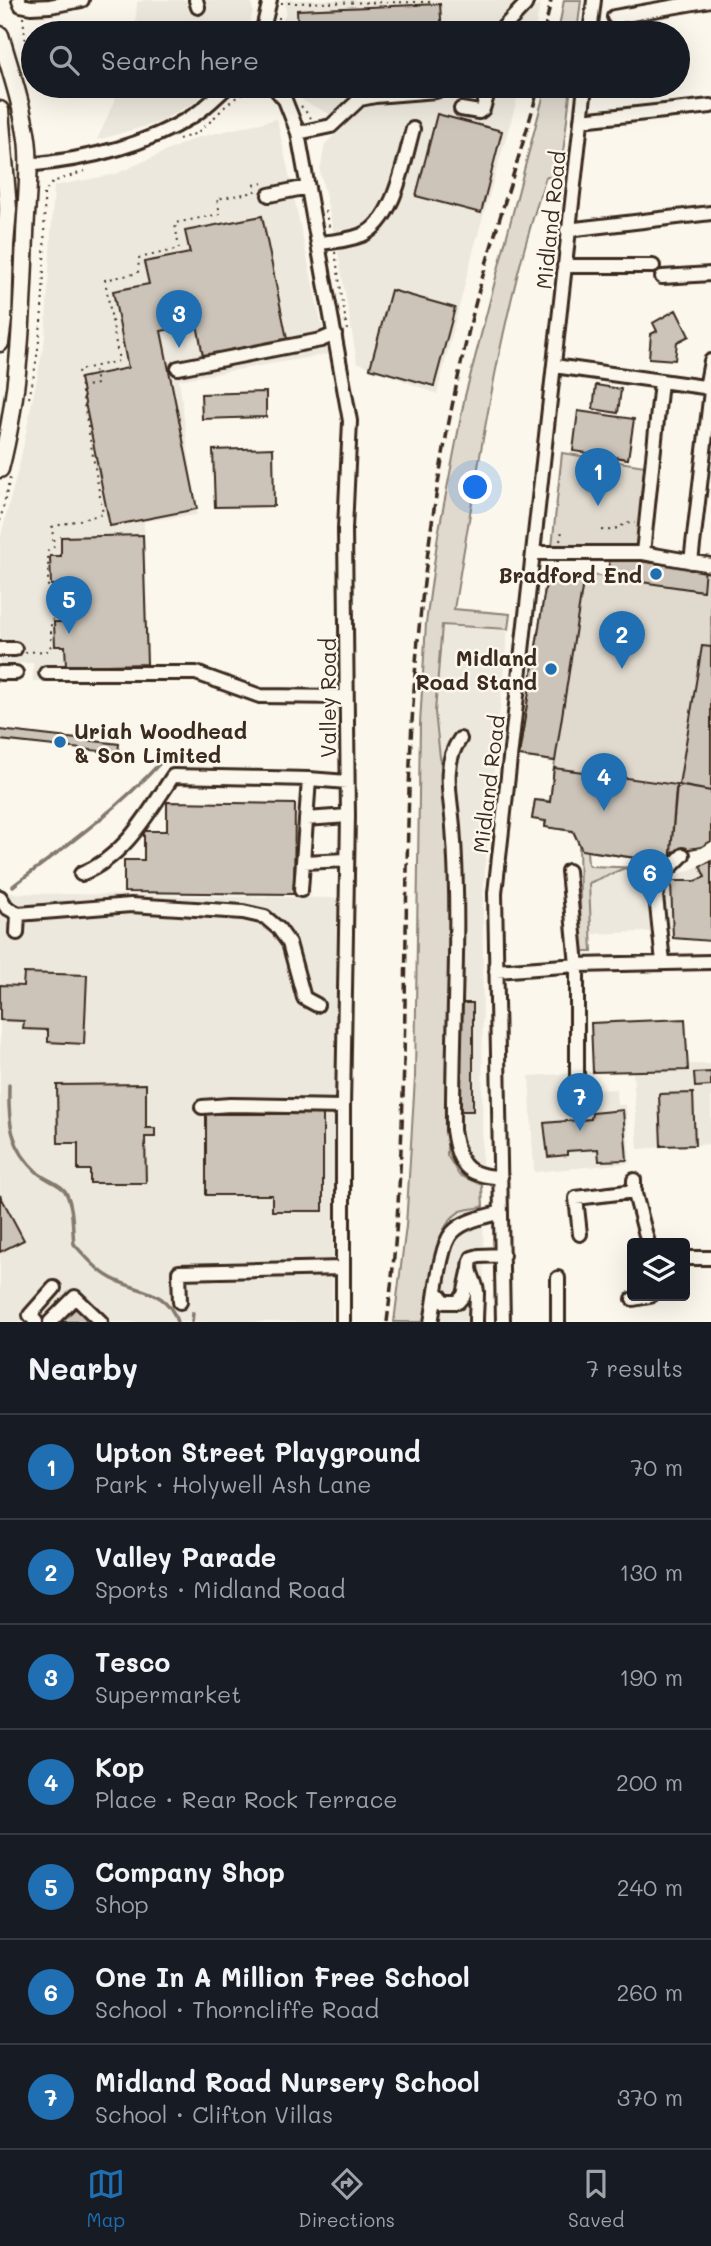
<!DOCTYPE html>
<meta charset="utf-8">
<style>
body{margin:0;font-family:Mali,sans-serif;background:#242831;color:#f1f3f6}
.controls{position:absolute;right:21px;bottom:21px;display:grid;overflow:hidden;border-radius:7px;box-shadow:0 7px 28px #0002}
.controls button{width:63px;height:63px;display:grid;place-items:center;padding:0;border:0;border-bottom:2px solid #363941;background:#171b24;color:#f1f3f6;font:35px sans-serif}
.you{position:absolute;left:476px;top:488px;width:24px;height:24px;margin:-18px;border:5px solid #fff;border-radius:50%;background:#1a73e8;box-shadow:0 0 0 10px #1a73e833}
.badge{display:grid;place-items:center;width:46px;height:46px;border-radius:50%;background:#1f6fb2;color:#fff;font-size:23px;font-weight:700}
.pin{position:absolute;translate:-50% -58px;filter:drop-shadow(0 2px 4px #0008)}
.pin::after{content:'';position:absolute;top:37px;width:24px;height:21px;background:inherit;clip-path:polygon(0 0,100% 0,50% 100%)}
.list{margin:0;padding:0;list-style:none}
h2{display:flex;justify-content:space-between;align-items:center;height:91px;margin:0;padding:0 28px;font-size:30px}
h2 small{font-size:23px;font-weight:400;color:#9ea1a6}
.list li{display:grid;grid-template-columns:46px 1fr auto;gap:21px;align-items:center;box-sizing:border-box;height:105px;padding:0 28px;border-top:2px solid #363941}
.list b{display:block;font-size:26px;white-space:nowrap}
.list p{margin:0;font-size:23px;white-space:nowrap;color:#9ea1a6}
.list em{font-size:23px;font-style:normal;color:#9ea1a6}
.icon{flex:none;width:38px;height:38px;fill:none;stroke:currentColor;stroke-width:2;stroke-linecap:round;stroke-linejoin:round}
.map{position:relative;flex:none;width:711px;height:1322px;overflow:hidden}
.search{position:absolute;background:#171b24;box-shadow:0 7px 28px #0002;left:21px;right:21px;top:21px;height:77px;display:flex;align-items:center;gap:18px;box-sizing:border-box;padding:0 24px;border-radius:38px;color:#9ea1a6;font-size:26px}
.sheet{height:826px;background:#171b24}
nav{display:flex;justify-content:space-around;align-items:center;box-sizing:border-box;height:98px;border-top:2px solid #363941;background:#171b24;font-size:19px;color:#9ea1a6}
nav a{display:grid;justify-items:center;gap:4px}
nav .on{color:#1f6fb2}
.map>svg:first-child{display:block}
.built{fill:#ede8dd}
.green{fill:#dfd9ce;stroke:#8d8276;stroke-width:2}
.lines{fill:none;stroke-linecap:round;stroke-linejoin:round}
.stream{stroke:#85796d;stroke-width:3.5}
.building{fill:#ccc4b9;stroke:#3b2a1e;stroke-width:2}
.minor-casing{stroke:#3b2a1e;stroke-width:18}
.major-casing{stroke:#3b2a1e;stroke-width:21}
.path{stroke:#3b2a1e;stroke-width:2;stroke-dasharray:2 5;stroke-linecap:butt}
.minor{stroke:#fbf7ec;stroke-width:12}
.major{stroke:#fbf7ec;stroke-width:16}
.rail{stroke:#3b2a1e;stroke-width:3.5;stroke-dasharray:10 5;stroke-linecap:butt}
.poi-dot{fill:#1f6fb2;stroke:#fbf7ec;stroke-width:2.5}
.labels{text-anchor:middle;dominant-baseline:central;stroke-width:5;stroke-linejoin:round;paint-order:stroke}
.street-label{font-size:21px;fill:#3b2a1e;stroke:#fbf7ec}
.poi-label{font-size:21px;font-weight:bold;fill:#3b2a1e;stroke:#fbf7ec;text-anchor:end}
</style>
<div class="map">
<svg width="711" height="1322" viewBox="0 0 711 1322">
<rect width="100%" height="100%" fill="#fbf7ec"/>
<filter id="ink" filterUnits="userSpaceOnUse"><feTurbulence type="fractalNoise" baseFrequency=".0143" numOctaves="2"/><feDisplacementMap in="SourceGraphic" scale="14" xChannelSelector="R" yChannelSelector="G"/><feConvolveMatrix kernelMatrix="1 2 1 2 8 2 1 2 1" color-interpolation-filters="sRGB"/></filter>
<g filter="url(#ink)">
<path class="built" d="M145,0H251L253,11L247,33H135L137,2Z
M285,0H535V8L541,2L534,33H278L286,12Z
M121,86H212L195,102L157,123L97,140Z
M290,86H521L474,248L437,394L357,362L338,252L320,171L325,144L335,134L330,114L305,102Z
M277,119L328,354L179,380L197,515L144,521L149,679L33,681V663L0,664V540L21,457L45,338L54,186L116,174L195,138Z
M442,624L508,629L488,828L483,902L482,1185L459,1175L447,1155L448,829L435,712Z
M711,861V941L673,938L672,931L591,934L589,883L625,868L642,881H670L671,878Z
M0,893L338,898L332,1322H0Z
M687,1064H711V1144L638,1149L633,1071H687Z
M593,1072L594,1090L616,1089L617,1105H626L630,1163L534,1172L529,1076Z
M483,1207L484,1322H427L439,1239L447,1222L461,1211Z"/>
<path class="green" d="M564,0H581L577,33H558Z
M546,86H571L560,178L546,177C499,317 479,464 454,609L510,614L508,629L442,625L435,712L448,829L451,907L447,1155L459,1175L482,1185L483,1207C476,1208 467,1209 461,1211C431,1226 431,1292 427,1322H394L406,1226L415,1078L420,724L426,623L438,535L465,396Z
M562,453L645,466L636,550L552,547Z
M610,557L660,564L661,561L693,565L692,569L711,572V841L701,847L672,852L670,863L587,851L588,864L591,866L641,868V881L625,868L589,883L592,952H581L579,844L573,831L545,827V821L532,819L535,800L550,801L555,761L519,756L547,576L583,582L586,574L607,577Z"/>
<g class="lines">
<path class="stream" d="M13,886C65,847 117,810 161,762
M9,1085C8,1121 10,1148 38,1173C46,1180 59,1183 65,1191C74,1206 72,1227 74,1244C84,1255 94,1267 106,1275C132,1293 167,1286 177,1322
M192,1322L193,1313"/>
</g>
<path class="building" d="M440,4L442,33H298L297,10Z
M437,114L502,131L481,213L416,196Z
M262,216L287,339L203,356L197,324L161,331L197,509L110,526L80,378L128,368L113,291L149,284L144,262L190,253L185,231Z
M391,290L455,308L434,386L370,368Z
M676,310L689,336L677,342L675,360L649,358L651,334L657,331L653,323Z
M596,385L621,389L618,413L593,409Z
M266,392V417L202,419L201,394Z
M578,411L634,419L628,459L573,451Z
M273,448L274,506L215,507L213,450Z
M143,535L147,664L66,666L65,646H55L54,622H64L63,585H51L50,556H61V537Z
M610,557L661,564V561L693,565L692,569L695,570L696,566L705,567L703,591L607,577Z
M547,576L583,582L555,761L519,756Z
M702,646L711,647V791L679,785Z
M0,730L119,744L118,753L0,740Z
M554,768L677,785L670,863L582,850L573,831L545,827L546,821L532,819L535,800L550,802Z
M682,786L711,791V841L701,847L671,852L676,789Z
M167,802L295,804L294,894L124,892V860H144V831H167Z
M711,861V941L673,938L671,881H696L705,877L700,866Z
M24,973L87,975L84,1044L48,1042V1030L23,1029L24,1021L0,1020V985L23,986Z
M460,1003H473V1111H459Z
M685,1019L688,1070L593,1072L591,1023Z
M711,1072V1086L695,1087L694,1073Z
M146,1084V1128H155V1137H145L146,1183H90V1170H78V1143H58L57,1085Z
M693,1093L695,1145L661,1146L659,1094Z
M623,1110L627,1160L599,1161L598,1149L567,1151V1155L548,1157L544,1123L591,1119L592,1113Z
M206,1114H323V1211H272V1195H206Z
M0,1195L24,1240L0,1252Z
M79,1305L97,1322H61Z"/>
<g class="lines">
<g class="minor-casing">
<path id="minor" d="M19,0L21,5L31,7L50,6L82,0
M196,0L198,7
M614,17L711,0
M262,33L270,0
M498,33L525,5L527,0
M590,33L594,0
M273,86L285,100L298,133L350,421L345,529L348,816L343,1107V1322
M461,109L479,112L483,109L490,86
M581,120L711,106
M298,133L331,126L360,99L375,96L436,91L446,86
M27,165C84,160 142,147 191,117C205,109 217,96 228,86
M269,195L308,187
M567,230L711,213
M319,243C332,242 349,240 362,235C395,221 404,160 413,129
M564,266H653
M662,277L711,274
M554,366L711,388
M178,368L321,340L335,334
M706,388L711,361
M534,553H643L711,565
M643,553L661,382
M691,562L711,391
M0,649H15
M0,673H16
M46,673H196L260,696L346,697
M460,739C441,765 451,797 453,827C461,927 452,1029 453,1130C458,1163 465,1177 501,1177
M309,779L347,782
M306,819L348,816
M303,862L347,860
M568,871L577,965V1078
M81,874C125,857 148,813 173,776L309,779L301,890
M0,897L6,907L18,914L131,905L243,912L265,917L279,929L289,943L304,998L317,1005
M17,933L18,914
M663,962L656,896L661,877L683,855
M496,971L577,965L711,962
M202,1107L230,1105L343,1107
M634,1180V1190L648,1243
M580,1234L576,1198L635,1191
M685,1258H711
M558,1278V1322
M437,1292L445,1302H458L464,1295L469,1272
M633,1299L650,1296
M180,1302L179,1272L342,1268
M36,1322L30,1315L54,1288
M50,1322L75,1297L101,1322
M431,1322C436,1300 439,1247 452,1233C463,1220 486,1217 501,1212
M476,1322C476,1312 477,1302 477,1292C476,1279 466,1272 472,1258L479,1256L503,1255
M503,1322L495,893L585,86"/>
</g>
<g class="major-casing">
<path id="major" d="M0,35C10,69 22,104 27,139C31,170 26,204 25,235C22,314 20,392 0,469
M0,110L8,209L5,245
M0,343L3,320L5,245L3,238"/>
</g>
<path class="path" d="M281,3L431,2L433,0
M23,17L30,84
M279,33V17
M301,106L311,118
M179,139C184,137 191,136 196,133C219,119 231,88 262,91
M325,211L330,230
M335,252L347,330
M81,387L97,384L94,367
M29,398C45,330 45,262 44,193L53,182L88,170
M0,521L10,478
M601,530C620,532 622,521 635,523
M560,541L562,531
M25,652L49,651L51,645V620L60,618L59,589L48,587V551L54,547L52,527L103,514L78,370L119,361L105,280L138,273L139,258L179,249L175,223L220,214L217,199L255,192L254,185L263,183"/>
<use href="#minor" class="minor"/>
<use href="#major" class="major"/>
<path class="rail" d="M544,33L551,0
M387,1322C417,1082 395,840 422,600C432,511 447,421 468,334C487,250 517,169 539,86"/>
</g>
</g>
<g class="poi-dot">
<circle cx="656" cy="574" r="7"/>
<circle cx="551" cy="669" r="7"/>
<circle cx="60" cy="742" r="7"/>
</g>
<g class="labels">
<g class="street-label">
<text transform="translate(550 220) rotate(-84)">Midland Road</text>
<text transform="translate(327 698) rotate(-90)">Valley Road</text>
<text transform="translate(488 784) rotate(-83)">Midland Road</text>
</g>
<g class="poi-label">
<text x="642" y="574">Bradford End</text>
<text x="537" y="657">Midland<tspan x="537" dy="24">Road Stand</tspan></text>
<text x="74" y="730" text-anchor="start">Uriah Woodhead<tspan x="74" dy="24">&amp; Son Limited</tspan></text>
</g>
</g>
</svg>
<div class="controls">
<button><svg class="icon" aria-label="layers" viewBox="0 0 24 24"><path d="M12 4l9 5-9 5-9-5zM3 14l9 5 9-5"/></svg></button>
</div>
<div class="you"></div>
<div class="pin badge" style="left:598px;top:506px">1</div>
<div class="pin badge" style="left:622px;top:669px">2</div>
<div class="pin badge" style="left:179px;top:348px">3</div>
<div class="pin badge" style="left:604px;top:811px">4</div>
<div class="pin badge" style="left:69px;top:634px">5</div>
<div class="pin badge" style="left:650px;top:907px">6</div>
<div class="pin badge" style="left:580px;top:1131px">7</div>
<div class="search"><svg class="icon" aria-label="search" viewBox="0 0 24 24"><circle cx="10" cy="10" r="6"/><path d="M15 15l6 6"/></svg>Search here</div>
</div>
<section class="sheet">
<h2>Nearby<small>7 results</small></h2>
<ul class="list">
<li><span class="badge">1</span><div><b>Upton Street Playground</b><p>Park · Holywell Ash Lane</p></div><em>70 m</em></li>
<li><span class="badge">2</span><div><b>Valley Parade</b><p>Sports · Midland Road</p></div><em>130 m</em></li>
<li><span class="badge">3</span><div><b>Tesco</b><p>Supermarket</p></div><em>190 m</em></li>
<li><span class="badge">4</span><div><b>Kop</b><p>Place · Rear Rock Terrace</p></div><em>200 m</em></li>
<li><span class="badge">5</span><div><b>Company Shop</b><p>Shop</p></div><em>240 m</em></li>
<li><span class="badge">6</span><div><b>One In A Million Free School</b><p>School · Thorncliffe Road</p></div><em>260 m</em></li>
<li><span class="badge">7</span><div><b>Midland Road Nursery School</b><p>School · Clifton Villas</p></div><em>370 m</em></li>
</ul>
</section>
<nav>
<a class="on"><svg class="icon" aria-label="map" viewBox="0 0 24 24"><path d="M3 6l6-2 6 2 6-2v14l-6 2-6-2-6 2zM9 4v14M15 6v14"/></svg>Map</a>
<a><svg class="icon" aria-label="directions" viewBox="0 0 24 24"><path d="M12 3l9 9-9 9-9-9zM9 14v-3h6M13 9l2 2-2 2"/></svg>Directions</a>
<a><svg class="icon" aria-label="saved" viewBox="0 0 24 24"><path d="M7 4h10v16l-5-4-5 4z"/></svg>Saved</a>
</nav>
